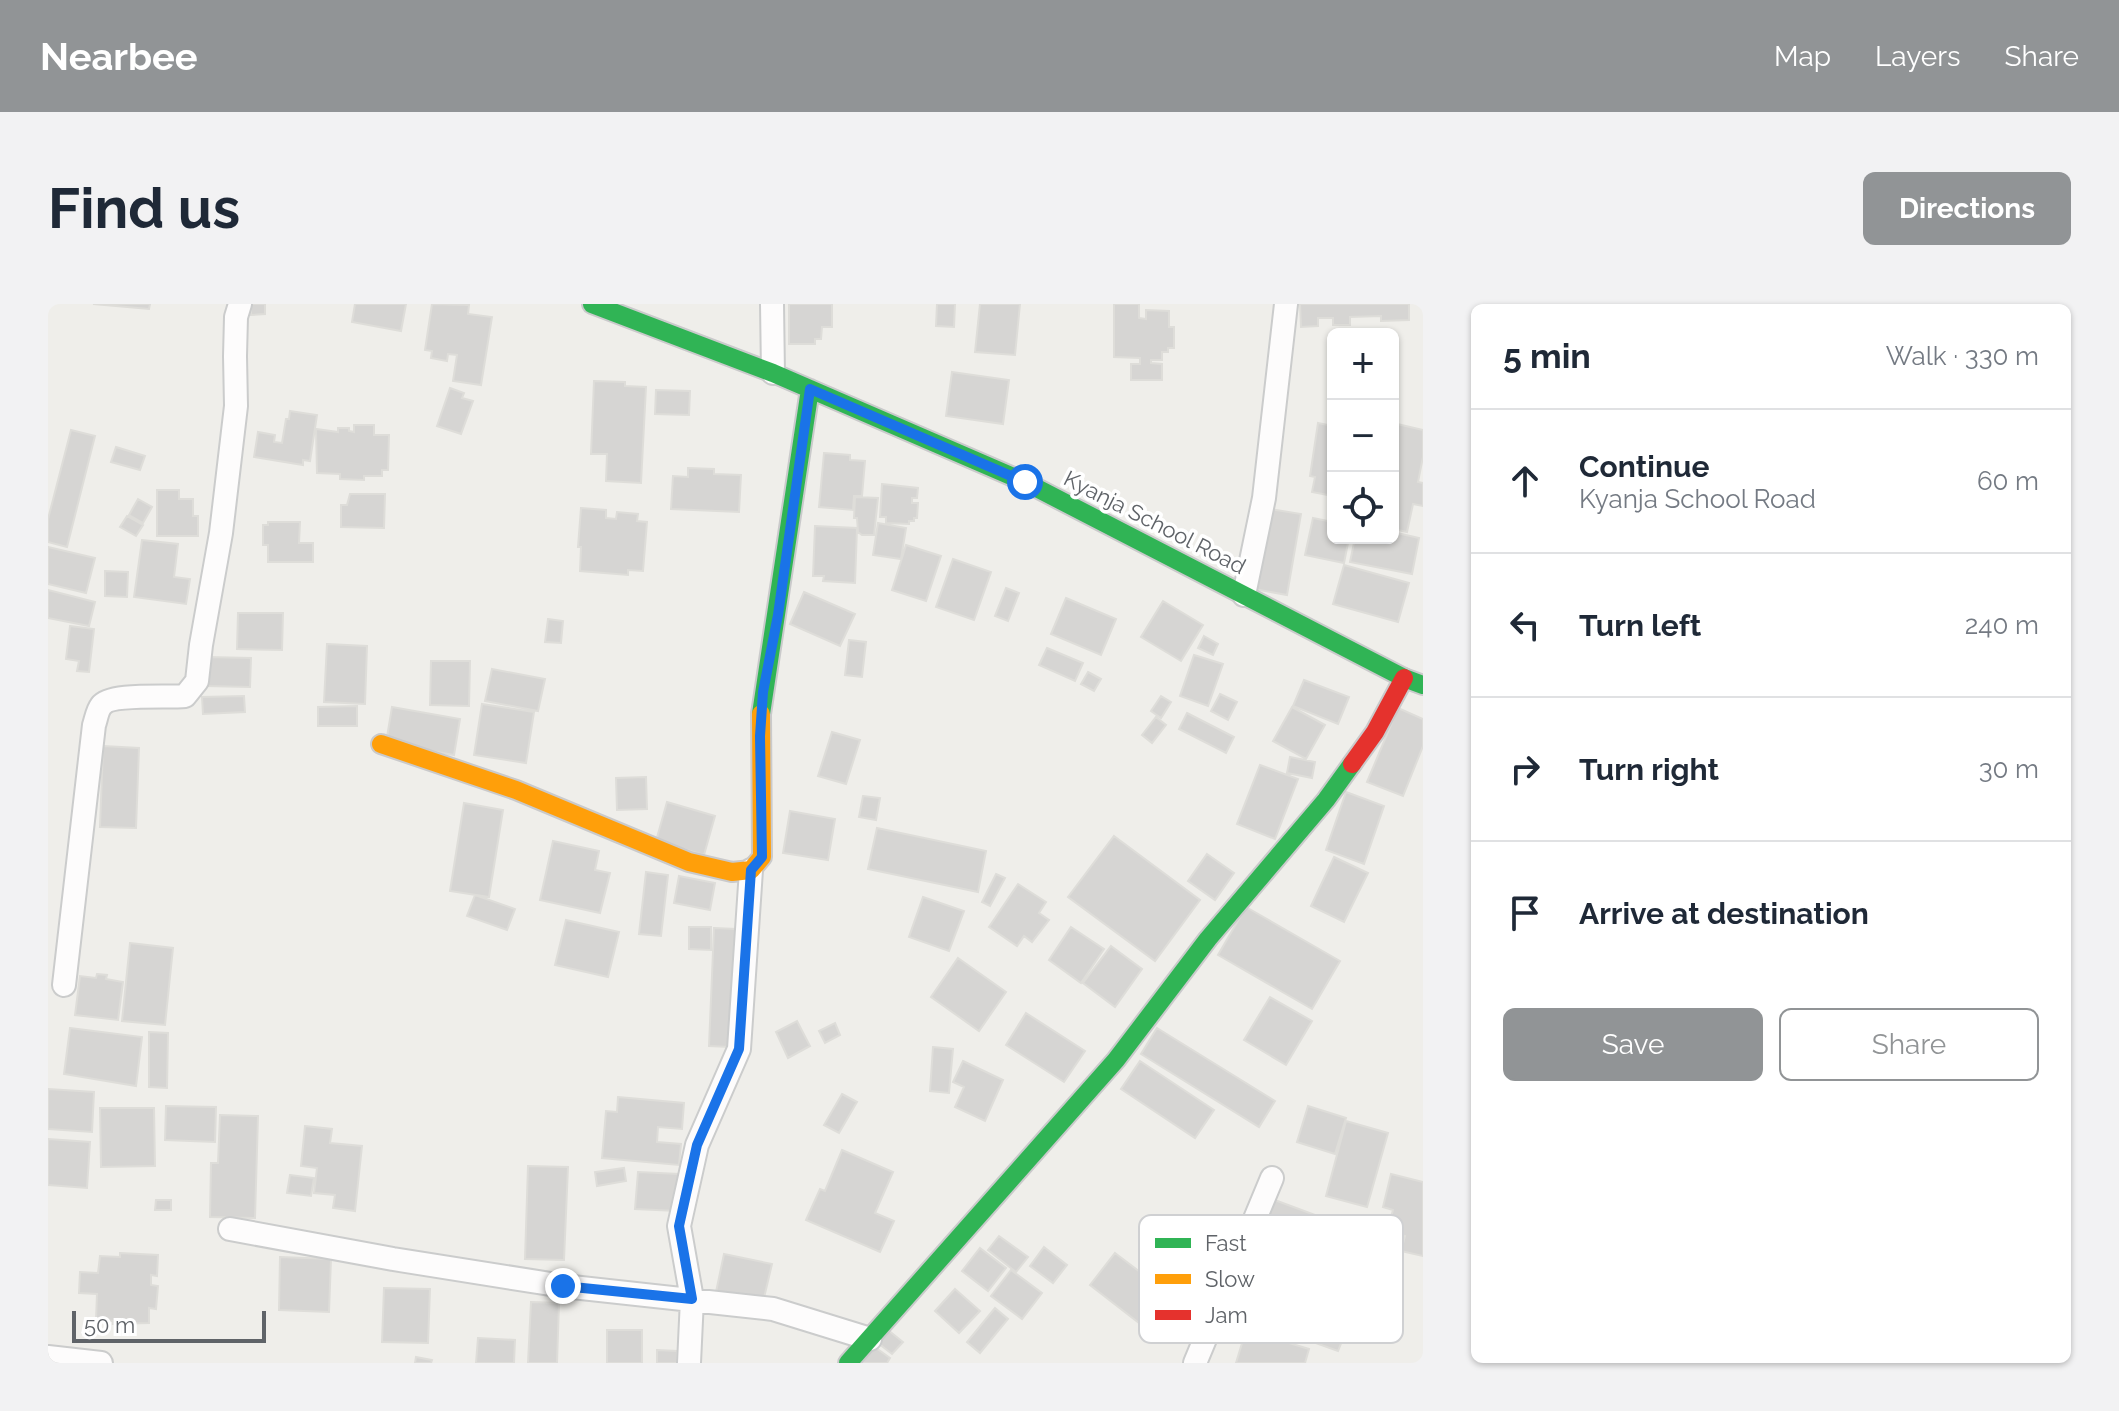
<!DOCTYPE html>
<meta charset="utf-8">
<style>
body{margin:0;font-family:Raleway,sans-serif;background:#f2f2f3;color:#1f2937}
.controls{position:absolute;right:24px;top:24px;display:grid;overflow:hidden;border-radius:12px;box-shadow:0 2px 6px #0004}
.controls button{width:72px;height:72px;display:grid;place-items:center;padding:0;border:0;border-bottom:2px solid #e0e1e3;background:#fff;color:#1f2937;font:40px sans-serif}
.scale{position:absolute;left:24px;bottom:20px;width:194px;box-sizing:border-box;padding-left:8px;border:4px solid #5f6368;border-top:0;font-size:22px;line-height:28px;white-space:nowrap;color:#5f6368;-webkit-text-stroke:6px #fff;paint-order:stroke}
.stop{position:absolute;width:24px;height:24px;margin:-18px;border:6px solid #1a73e8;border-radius:50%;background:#fff}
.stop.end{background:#1a73e8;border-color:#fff;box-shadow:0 2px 8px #0008}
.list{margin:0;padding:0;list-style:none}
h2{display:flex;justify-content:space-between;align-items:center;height:104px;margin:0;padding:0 32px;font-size:34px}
h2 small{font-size:26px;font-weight:400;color:#747a83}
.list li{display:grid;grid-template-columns:52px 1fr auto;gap:24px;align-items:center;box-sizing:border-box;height:144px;padding:0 32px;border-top:2px solid #e0e1e3}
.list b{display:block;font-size:30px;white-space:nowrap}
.list p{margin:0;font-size:26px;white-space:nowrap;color:#747a83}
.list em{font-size:26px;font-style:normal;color:#747a83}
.actions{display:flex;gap:16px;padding:24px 32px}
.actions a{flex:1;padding:18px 0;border:2px solid #919496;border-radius:12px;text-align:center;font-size:28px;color:#919496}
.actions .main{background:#919496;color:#fff}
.icon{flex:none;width:44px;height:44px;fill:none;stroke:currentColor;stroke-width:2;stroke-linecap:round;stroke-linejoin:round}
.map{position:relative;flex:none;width:1375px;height:1059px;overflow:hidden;border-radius:12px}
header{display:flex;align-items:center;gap:48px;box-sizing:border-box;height:112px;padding:0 40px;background:#919496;color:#fff}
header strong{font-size:38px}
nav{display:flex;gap:44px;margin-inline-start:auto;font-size:28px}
.intro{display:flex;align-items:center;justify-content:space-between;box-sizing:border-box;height:192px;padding:0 48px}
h1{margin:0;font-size:56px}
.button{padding:20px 36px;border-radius:12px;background:#919496;color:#fff;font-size:28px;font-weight:700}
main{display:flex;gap:48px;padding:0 48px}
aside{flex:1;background:#fff;border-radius:12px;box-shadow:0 2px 6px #0004}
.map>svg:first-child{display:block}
.building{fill:#d6d5d3;stroke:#deddd9;stroke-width:2}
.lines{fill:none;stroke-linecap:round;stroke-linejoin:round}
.street-casing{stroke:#cbcccc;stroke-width:26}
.fast-casing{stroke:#cacacb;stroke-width:22}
.slow-casing{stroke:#cacacb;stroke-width:22}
.jam-casing{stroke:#cacacb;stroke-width:22}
.street{stroke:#fdfcfc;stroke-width:22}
.fast{stroke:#30b455;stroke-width:18}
.slow{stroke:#ff9f0a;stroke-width:18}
.jam{stroke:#e5322d;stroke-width:18}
.route{stroke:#1a73e8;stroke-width:10}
.labels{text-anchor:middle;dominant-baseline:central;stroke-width:7;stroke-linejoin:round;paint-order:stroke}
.street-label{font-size:22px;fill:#5f6368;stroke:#fff}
.key{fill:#fff;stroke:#cfd0d2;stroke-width:2}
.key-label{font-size:22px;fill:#5f6368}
</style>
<header>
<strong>Nearbee</strong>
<nav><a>Map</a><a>Layers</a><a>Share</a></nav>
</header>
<div class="intro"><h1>Find us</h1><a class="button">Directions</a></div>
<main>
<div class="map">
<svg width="1375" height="1059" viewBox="0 0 1375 1059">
<rect width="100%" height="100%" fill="#efeeea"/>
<path class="building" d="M45,0H102L101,5Z
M203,0H217V10L203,11Z
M307,0H358L353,27L304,18Z
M384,0L421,1L420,10L444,13L433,81L405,77L409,51L400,50L399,57L383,54L384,47L377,46Z
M741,0H784V23H774L773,35H767V40H741Z
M889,0H907L906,23L888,22Z
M932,0H972L967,51L927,48Z
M1066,0H1091V14L1098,15V6L1121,7V23H1126V44H1120V48H1114V56H1103V59L1114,60V76H1083V60H1092V54L1066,53Z
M1252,0H1361V16L1333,17V12L1302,13V21H1285V14H1270V22L1253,23Z
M904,68L961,76L955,120L898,112Z
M546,77L577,78V82L598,83L593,179L558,177L559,150H543Z
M402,84L416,89L414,94L425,97L413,130L389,122Z
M608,86L642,87L641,111L607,110Z
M242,107L269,111L262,157L255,156V161L206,153L210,128L227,131L226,138L234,139L238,115H241Z
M1270,119L1285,122V192L1264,188L1267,173L1262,172Z
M1345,119L1375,126V153L1370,178L1375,179V202L1365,200L1359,228L1345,225Z
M306,121H326V131H341L340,166H334V172H316V176L292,175V170L269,169L268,125L290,128V124H301V127L306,128Z
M23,126L47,132L19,243L0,238V215Z
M68,143L97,152L92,166L63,158Z
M776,149L802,151V156L817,157L814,192H806L805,206L771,203Z
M640,164L666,165V170L693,171L691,208L623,205L625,172L640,173Z
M834,180L870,184L869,194H864V199H870L869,214H866V217H861V220L838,219V213H832Z
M109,186H131V195H145V212H150V232H109Z
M302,190H337L336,224L293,223V201H299Z
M807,193L830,194L826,231H814L810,228L809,214H806Z
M90,195L104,203L95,219L81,211Z
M533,204L558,206V214L568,215L569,208L590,210L589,217L599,218L595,267L580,266V271L532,267L533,243H530Z
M1216,204L1253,210L1239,291L1201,284Z
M79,212L95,221L88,232L72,223Z
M1265,214L1285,218V234H1301L1296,259L1257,251Z
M220,218H252L251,239H265V258H220V241H215V221H220Z
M830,219L858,224L853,255L825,251Z
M767,222L809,224L807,279L775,277L776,272H765Z
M1345,228L1371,234L1364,270L1302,258L1307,234H1345Z
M94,236L130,240L126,273L142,275L138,300L86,293Z
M858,241L893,252L878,297L844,286Z
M0,243L47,254L38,289L0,280Z
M905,255L943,268L926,316L888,303Z
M1296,261L1361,279L1350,318L1285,300Z
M57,267L80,268L79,293L57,292Z
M958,284L971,289L960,317L947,312Z
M0,286L47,298L41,322L0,314Z
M756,288L807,310L792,342L742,320Z
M1018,294L1068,315L1053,351L1003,330Z
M1115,297L1155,321L1133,357L1093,333Z
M190,309H235L234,346L189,345Z
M500,315L515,317L513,339L497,338Z
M22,322L46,325L41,368L29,367L31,357L18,355Z
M1156,332L1170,340L1165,351L1150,344Z
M801,336L818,338L814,373L797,371Z
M279,340L319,342L317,400L276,398Z
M999,344L1035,359L1027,377L991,361Z
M1146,351L1175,360L1160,402L1132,392Z
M159,353L203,354L202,383L158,382Z
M383,357H422L421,402L382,401Z
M444,365L497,375L490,407L437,397Z
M1040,368L1053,375L1046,387L1033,380Z
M1256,376L1301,393L1290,420L1245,402Z
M1172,390L1189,398L1180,416L1163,407Z
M196,392L197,408L155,410L154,393Z
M1113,392L1123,398L1113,414L1103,407Z
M434,400L486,408L478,459L426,451Z
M309,402V422H270V403Z
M344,403L412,415L406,451L338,439Z
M1244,403L1277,421L1258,455L1225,437Z
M1350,404L1375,415V442L1355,492L1319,478Z
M1139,409L1186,433L1178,449L1131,425Z
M1108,413L1118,421L1104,439L1094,431Z
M784,428L812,436L798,480L770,472Z
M55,442L91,444L88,524L52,523Z
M1242,453L1267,458L1264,474L1239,469Z
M1212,461L1250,475L1227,535L1189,520Z
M598,473L599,505L569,506L568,474Z
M1298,488L1336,502L1316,560L1278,546Z
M815,492L832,494L828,516L811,513Z
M619,498L667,512L656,551L608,537Z
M416,499L455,506L441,593L402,587Z
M742,507L787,515L780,556L735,549Z
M829,524L938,547L930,588L820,565Z
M1066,532L1152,596L1107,657L1020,593Z
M505,537L551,547L547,566L562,569L552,609L492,596Z
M1159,550L1186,569L1167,596L1140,577Z
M1286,553L1320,569L1296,618L1263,602Z
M598,568L620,571L613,632L591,630Z
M948,570L957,574L942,602L934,598Z
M631,572L667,579L662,606L626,599Z
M970,580L998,598L991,609L1001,616L984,638L976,632L969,642L941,623Z
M427,591L467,605L459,626L419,612Z
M875,593L916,607L901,647L861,633Z
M1198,603L1292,657L1264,705L1170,651Z
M518,616L571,628L560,673L507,661Z
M641,623H663V646L641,645Z
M1023,623L1056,645L1033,679L1001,656Z
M666,624L688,625L682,743L661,742Z
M82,639L125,644L117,721L74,717Z
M1063,642L1094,665L1067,703L1035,679Z
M910,654L958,688L931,727L883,693Z
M49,670L59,671L58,675L75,678L70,716L27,711L32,672L48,674Z
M1222,693L1264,717L1238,761L1196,736Z
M978,709L1037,747L1016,778L958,741Z
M749,717L762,742L740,754L728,728Z
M787,719L792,731L777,739L771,727Z
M22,724L94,733L88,782L16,770Z
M1109,724L1227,797L1211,823L1093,750Z
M101,728L120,729L119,784L101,783Z
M885,743L905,745L901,789L882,787Z
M915,757L955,776L937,817L907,803L916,783L905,778Z
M1092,757L1166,806L1147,834L1073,785Z
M0,785L46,788L44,828L0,825Z
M794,790L809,798L791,829L776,821Z
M570,793L636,799L634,825L610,823L609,838L633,840L631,861L554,854L558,807L569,808Z
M118,802L168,803L167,838L117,836Z
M1260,802L1298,814L1287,850L1249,838Z
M52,804H106L107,862L53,863Z
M172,811L210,812L207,914L162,913L163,859H170Z
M1298,817L1340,829L1319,903L1278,892Z
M257,822L284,825L282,839L314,842L307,907L285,904L287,891L266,889L269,864L253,862Z
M0,835L42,838L39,884L0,881Z
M794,846L845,868L827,909L846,917L832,948L758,916L772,885L777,887Z
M480,862L520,863L516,956L477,955Z
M576,864L578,877L549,882L547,868Z
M590,868L631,870L629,907L587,905Z
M1343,870L1375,878V952L1353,947L1357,932L1339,928L1345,906L1335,903Z
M242,871L266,874L263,892L239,889Z
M1224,895L1313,928L1299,965L1211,932Z
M108,896H123V906H107Z
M951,932L980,953L968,968L940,946Z
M996,943L1019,961L1005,979L982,962Z
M932,944L958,964L940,987L914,967Z
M72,949L110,951L109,972L103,971V981L110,982L108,1005L101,1004V1019L65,1020V1017L48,1016L49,990L31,989L32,968L50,969L52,952L72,953Z
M1067,949L1129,996L1104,1029L1042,981Z
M676,950L724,960L715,998L668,988Z
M232,953L283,955L281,1008L231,1006Z
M963,966L994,989L974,1015L943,992Z
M336,984L382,985L380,1039L334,1038Z
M907,985L932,1007L911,1029L887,1007Z
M483,998L511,999L509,1059H480Z
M947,1004L960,1015L932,1049L919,1038Z
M1265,1021L1296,1032L1290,1047L1259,1036Z
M559,1026H594V1059H559Z
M840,1026L855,1038L844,1050L830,1039Z
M1198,1026L1261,1045L1257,1059H1188Z
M430,1034L467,1036L466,1059H428Z
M824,1041L842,1054L839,1059H811Z
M609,1046L629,1047V1059H609Z
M368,1053L384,1056L383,1059H367Z"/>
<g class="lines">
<g class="street-casing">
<path id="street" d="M724,0L725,69
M1196,291L1216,194L1238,0
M16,681L46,421C48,416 49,407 53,402C62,389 119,394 137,392L149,377L153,341L173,229L188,102L187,52L188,13L192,0
M182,925L345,955L515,982L725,1005L822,1035
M0,1053L53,1059
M641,1059L644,995L631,922L649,841L691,745L703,566
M1147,1059L1224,874"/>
</g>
<g class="fast-casing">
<path id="fast" d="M544,0L725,69L977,178L1356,374L1375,381
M713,410L762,85
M800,1059L1068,756L1160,635L1278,496L1304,460"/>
</g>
<g class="slow-casing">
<path id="slow" d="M333,440L468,486L641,558L684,568L703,566L714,553L713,410"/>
</g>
<g class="jam-casing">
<path id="jam" d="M1304,460L1327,428L1356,374"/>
</g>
<use href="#street" class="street"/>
<use href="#fast" class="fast"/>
<use href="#slow" class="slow"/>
<use href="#jam" class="jam"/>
</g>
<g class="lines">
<path class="route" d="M515,982L644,995L631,922L649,841L691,745L703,566L714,553L712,432L715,388L730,311L762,85L977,178"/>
</g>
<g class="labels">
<g class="street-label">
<text transform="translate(1107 218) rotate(27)">Kyanja School Road</text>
</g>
</g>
<rect x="1091" y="911" width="264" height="128" rx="12" class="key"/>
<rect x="1107" y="934" width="36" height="10" fill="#30b455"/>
<rect x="1107" y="970" width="36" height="10" fill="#ff9f0a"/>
<rect x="1107" y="1006" width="36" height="10" fill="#e5322d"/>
<g class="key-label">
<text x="1157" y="947">Fast</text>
<text x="1157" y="983">Slow</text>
<text x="1157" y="1019">Jam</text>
</g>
</svg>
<div class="controls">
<button>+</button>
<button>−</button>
<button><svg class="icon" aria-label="locate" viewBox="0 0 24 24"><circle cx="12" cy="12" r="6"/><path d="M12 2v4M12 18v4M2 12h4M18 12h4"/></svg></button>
</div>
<div class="scale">50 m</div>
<div class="stop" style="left:977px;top:178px"></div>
<div class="stop end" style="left:515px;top:982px"></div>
</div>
<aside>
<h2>5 min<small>Walk · 330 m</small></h2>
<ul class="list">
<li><svg class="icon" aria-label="ahead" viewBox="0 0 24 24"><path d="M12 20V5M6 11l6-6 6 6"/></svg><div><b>Continue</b><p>Kyanja School Road</p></div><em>60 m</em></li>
<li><svg class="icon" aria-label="left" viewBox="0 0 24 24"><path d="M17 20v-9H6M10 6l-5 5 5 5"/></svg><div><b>Turn left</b></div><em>240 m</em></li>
<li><svg class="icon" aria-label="right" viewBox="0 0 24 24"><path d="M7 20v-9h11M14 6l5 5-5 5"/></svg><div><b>Turn right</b></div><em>30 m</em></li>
<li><svg class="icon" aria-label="arrive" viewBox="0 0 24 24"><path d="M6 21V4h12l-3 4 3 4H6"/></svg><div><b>Arrive at destination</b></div></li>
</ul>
<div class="actions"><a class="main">Save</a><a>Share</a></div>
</aside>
</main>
